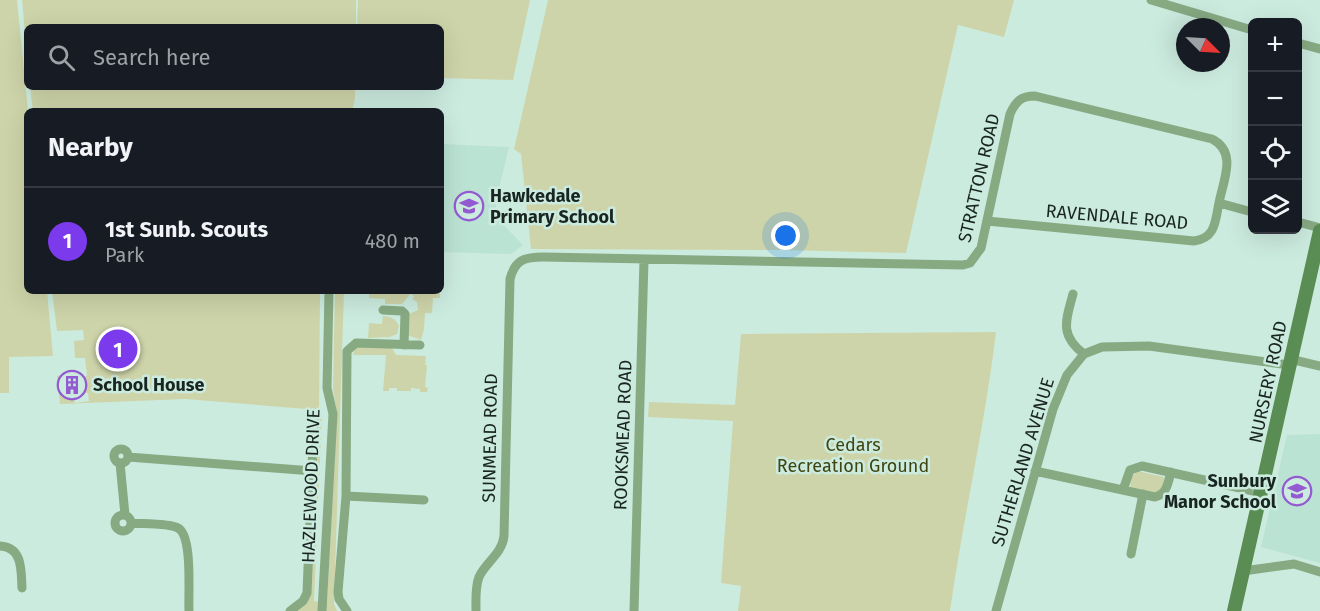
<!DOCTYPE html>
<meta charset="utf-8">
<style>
body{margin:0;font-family:"Fira Sans",sans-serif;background:#20242c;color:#f1f3f6}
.controls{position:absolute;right:18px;top:18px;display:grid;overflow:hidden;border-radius:9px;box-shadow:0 6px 24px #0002}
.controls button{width:54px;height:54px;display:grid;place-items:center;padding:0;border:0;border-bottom:2px solid #363941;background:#171b24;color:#f1f3f6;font:30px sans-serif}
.compass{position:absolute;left:1176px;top:18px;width:54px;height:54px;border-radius:50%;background:#171b24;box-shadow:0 6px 24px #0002;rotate:114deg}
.you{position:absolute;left:786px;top:236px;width:21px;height:21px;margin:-15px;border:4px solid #fff;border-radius:50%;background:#1a73e8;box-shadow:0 0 0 9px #1a73e833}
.badge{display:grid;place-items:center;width:39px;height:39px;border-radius:50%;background:#7c3aed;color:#fff;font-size:20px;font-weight:700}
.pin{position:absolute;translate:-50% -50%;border:3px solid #fff;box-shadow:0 2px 6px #0006}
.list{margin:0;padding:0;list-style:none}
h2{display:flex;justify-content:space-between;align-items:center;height:78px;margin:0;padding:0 24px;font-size:26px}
h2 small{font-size:20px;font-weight:400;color:#9ea1a6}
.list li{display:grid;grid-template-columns:39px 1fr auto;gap:18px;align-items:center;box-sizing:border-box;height:108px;padding:0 24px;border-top:2px solid #363941}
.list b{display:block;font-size:22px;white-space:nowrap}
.list p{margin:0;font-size:20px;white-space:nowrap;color:#9ea1a6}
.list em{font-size:20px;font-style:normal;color:#9ea1a6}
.icon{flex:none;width:33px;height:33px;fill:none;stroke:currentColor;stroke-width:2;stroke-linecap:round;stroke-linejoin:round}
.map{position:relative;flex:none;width:1320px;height:611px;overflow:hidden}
.search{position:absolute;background:#171b24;box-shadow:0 6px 24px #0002;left:24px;top:24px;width:420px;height:66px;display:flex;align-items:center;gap:15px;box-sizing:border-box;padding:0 21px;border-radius:9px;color:#9ea1a6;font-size:22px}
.panel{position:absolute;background:#171b24;box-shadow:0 6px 24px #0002;left:24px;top:108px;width:420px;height:186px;border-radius:9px}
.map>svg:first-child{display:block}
.built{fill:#bbe3d3}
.green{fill:#ced4a9}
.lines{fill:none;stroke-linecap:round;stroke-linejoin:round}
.street{stroke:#87aa83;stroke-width:9}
.secondary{stroke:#598d53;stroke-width:14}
.labels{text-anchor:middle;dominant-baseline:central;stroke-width:5;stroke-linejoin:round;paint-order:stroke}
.street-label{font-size:18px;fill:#192521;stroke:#ccebdf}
.poi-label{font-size:18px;font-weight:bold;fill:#192521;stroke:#ccebdf;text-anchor:start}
.park-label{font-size:18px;fill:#404510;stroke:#ccebdf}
</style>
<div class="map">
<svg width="1320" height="611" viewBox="0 0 1320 611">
<rect width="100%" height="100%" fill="#ccebdf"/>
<path class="built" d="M441,144L509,147L497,197L495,216L523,245L511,254L441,252Z
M1320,434V563L1261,547L1287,435Z"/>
<path class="green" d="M0,0H17L28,111L27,291H47L53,356L9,357V393H0Z
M22,0H356V27H27V55Z
M358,0H530L513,80L441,78V27H357Z
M548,0H1014L1004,37L958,25L906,253L780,250L531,249L521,154L514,149Z
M30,87H355V99L352,111H33Z
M52,291H320L319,410L185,399L60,404L57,376L60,375L62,397H74L75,403L89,401L88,393H84L83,377L87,376L85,358H75L74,341L84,340L83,330L57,331Z
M335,291H344L334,604L337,611H295L305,602L315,423L308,412H322L314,601L327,603L337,414L333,388Z
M369,291H440V298H433L432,313H425L424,329L421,340L407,335L409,314L418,310L417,302L412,299L414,297L411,293L402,304H385V299L369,298Z
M383,316C391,317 395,318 399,326L397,334L390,337L368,338L369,323L382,324Z
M996,332C985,426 963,518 950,611H738L741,586L721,583L733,421L648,417L649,402L735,405L741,334Z
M359,346L392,348L396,355L426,356L425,365H427L425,387L428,388L427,392H420V389L411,388V391H397V388H389V391H383L386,355H353L355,348Z
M1137,471L1164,477L1166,485L1157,493L1130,487L1132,476Z"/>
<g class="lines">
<path class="street" d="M1151,0L1252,30
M1298,43L1320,49
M987,221L1194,241C1216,238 1215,221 1219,203
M1298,222L1320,228
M1073,294C1066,320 1059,335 1084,354
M383,310L402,311L405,314L404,345
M1290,359L1320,366
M114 456a7 7 0 1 1 14 0a7 7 0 1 1-14 0Z
M128,457L313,471
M120,463L125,515
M1035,471L1155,497C1167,494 1168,483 1171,472
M1123,490L1130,470L1142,466L1262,493
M346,496L424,500
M115 523a8 8 0 1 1 16 0a8 8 0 1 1-16 0Z
M131,523C143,524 169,523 178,528C193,536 188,594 189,611
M0,546C23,547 21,571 22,588
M1131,554L1143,494
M1243,571L1294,564L1320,572
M290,611L303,601L307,593L314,418
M322,611L333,414L327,388L329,291
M347,611L339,599L338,592L346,496L347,351L356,343L420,345
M476,611C476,600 475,587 479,577C486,562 502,554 504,536L510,279C515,260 524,257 543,257L963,265L970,263L981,248L1010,114C1016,101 1021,96 1035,96L1212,139C1238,152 1223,181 1219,203L1252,212
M634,611L644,260
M996,611L1053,409L1067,375L1084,354L1102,347L1149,346L1289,365"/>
<path class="secondary" d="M1234,611L1320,231"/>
</g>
<defs>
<g id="school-ring" transform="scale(1.5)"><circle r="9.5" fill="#ccebdf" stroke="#945ad2" stroke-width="1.5"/><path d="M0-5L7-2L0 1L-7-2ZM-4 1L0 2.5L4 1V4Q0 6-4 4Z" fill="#945ad2"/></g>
<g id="building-ring" transform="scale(1.5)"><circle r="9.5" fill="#ccebdf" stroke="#945ad2" stroke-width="1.5"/><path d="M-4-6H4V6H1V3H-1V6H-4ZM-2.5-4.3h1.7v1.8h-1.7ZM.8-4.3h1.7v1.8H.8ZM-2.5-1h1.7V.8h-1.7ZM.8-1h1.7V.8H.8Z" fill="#945ad2"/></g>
</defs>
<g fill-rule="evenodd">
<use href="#school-ring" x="469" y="206"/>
<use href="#building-ring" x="72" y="385"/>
<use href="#school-ring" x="1297" y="491"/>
</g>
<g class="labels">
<g class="street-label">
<text transform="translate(979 178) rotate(-77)">STRATTON ROAD</text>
<text transform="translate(1117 217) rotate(5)">RAVENDALE ROAD</text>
<text transform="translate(1268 382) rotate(-78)">NURSERY ROAD</text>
<text transform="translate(623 435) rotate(-88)">ROOKSMEAD ROAD</text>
<text transform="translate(490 438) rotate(-89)">SUNMEAD ROAD</text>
<text transform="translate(1023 462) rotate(-73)">SUTHERLAND AVENUE</text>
<text transform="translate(311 486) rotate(-88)">HAZLEWOOD DRIVE</text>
</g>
<g class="poi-label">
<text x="490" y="196">Hawkedale<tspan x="490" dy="21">Primary School</tspan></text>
<text x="93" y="385">School House</text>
<text x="1276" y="481" text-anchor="end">Sunbury<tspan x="1276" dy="21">Manor School</tspan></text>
</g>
<g class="park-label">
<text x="853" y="445">Cedars<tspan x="853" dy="21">Recreation Ground</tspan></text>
</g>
</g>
</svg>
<div class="controls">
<button>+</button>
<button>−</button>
<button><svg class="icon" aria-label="locate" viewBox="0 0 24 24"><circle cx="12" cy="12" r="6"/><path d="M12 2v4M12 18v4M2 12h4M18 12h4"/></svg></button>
<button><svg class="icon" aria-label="layers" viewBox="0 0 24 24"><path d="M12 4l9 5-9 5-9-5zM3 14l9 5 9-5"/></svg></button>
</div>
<svg class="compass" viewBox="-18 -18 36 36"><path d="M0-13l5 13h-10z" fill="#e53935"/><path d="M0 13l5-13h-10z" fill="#9ea1a6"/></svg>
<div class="you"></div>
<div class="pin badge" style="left:118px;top:349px">1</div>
<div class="search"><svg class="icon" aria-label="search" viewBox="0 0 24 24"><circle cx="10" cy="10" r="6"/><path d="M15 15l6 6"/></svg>Search here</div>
<section class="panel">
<h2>Nearby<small></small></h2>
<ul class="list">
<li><span class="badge">1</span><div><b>1st Sunb. Scouts</b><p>Park</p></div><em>480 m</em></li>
</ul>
</section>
</div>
